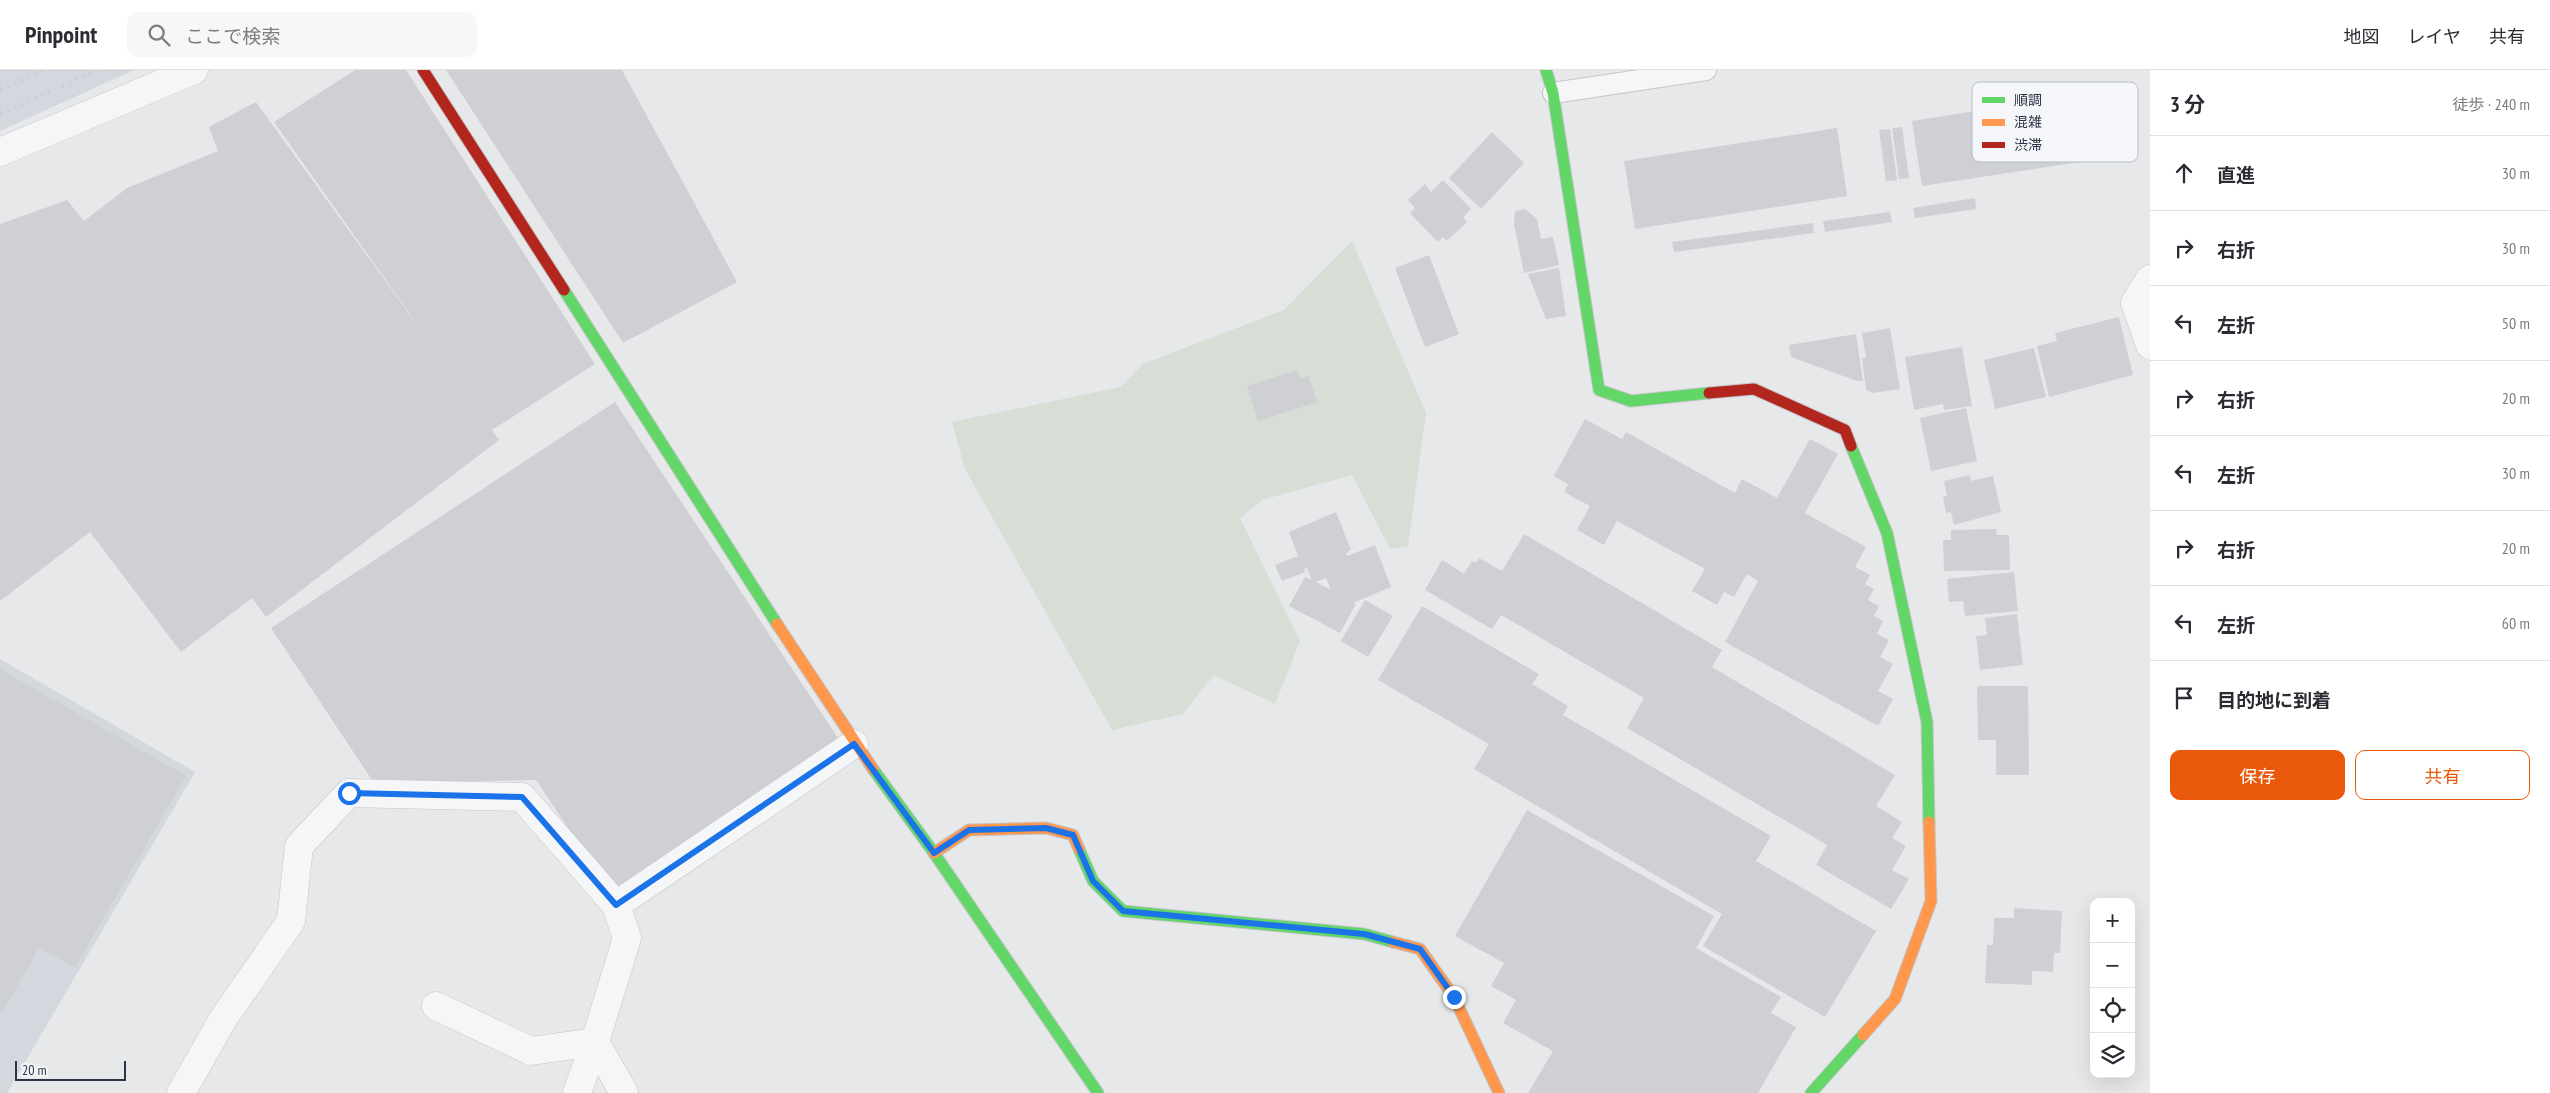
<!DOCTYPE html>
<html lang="ja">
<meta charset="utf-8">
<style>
body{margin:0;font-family:"PT Sans Narrow","Noto Sans JP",sans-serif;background:#f7f7f7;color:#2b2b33}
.controls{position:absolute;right:15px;bottom:15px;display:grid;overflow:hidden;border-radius:10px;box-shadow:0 5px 20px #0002}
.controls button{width:45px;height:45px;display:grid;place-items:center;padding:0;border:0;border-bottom:1px solid #e1e1e2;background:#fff;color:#2b2b33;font:25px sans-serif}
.scale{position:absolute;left:15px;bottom:12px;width:111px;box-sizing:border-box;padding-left:5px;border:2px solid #2b3445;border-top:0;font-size:14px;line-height:18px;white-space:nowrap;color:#2b3445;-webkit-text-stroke:4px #f4f6f9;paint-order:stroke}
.stop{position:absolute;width:15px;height:15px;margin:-11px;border:4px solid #1a73e8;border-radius:50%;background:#fff}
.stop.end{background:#1a73e8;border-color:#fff;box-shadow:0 1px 5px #0008}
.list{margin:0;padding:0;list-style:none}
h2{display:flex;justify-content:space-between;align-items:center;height:65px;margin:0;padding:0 20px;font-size:21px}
h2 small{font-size:16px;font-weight:400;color:#7c7c81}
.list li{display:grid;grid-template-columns:32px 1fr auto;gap:15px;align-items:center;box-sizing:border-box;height:75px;padding:0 20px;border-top:1px solid #e1e1e2}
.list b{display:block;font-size:19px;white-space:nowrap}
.list em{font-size:16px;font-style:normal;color:#7c7c81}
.actions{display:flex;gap:10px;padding:15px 20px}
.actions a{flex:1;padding:11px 0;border:1px solid #ea580c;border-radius:10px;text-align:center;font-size:18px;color:#ea580c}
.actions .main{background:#ea580c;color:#fff}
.icon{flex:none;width:28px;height:28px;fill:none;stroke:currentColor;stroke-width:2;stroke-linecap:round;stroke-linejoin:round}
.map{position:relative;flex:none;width:2150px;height:1023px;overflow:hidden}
header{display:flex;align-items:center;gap:30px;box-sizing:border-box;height:70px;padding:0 25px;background:#fff;border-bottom:1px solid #e1e1e2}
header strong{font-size:24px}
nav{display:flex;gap:28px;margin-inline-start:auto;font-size:18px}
.search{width:350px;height:45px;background:#f7f7f7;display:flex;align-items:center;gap:12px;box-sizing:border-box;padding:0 18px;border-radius:10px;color:#7c7c81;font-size:19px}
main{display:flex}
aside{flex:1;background:#fff}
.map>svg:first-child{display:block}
.built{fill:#d4d7dd}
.green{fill:#d6ded6}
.building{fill:#ced0d3;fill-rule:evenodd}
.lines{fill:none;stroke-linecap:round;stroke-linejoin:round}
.lane-casing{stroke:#c4c6c8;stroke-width:22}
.street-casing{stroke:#c4c6c8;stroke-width:29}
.fast-casing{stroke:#c4c6c8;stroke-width:13}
.slow-casing{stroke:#c4c6c8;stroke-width:13}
.jam-casing{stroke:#c4c6c8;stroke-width:13}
.lane{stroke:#f5f6f7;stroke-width:20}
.street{stroke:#f5f6f7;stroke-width:28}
.fast{stroke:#63d668;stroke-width:11}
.slow{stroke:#ff974d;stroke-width:11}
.jam{stroke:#b3261e;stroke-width:11}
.rail{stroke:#cecfd2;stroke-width:4;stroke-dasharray:2.5 5;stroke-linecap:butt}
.route{stroke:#1a73e8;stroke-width:6}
.key{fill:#f4f6f9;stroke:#b8bcc3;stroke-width:1}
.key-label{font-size:14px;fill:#2b3445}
</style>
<header>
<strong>Pinpoint</strong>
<div class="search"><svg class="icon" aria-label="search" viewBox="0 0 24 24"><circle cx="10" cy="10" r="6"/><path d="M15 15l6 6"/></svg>ここで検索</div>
<nav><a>地図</a><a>レイヤ</a><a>共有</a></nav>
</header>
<main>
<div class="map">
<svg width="2150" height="1023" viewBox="0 0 2150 1023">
<rect width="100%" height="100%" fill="#e6e8ea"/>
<path class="built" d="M0,0H134L0,61Z
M0,589L195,702L7,1023H0Z"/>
<path class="green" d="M1352,171L1426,343L1408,476L1390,479L1352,405L1262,430L1240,448L1300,571L1275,634L1214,605L1183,644L1112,660L965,399L952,352L1121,317L1143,294L1284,240Z"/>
<path class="building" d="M355,0H406L595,294L492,360L499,370L266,547L252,528L181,582L90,462L0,531V154L67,130L84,151L127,118L218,81L209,57L256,32L436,281L274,52Z
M446,0H622L737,212L623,273Z
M2122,18L2132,84L1922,116L1912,51Z
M1902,57L1909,108L1899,109L1892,58Z
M1837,58L1847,126L1635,159L1624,91Z
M1890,59L1897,110L1886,111L1879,60Z
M1492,62L1524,93L1481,139L1449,108Z
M1443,110L1471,139L1463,147L1467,152L1447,171L1443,167L1438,172L1410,143L1415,138L1408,130L1425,114L1431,122Z
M1975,128L1976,139L1915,148L1913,138Z
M1525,139L1537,149L1541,169L1553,167L1559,195L1524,203L1514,154L1515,141Z
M1890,142L1892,152L1825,162L1823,151Z
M1813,153L1814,163L1674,182L1672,172Z
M1429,185L1459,264L1425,277L1395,198Z
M1559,198L1566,246L1546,249L1528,204Z
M2119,247L2133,305L2049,327L2037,276L2057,271L2055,263Z
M1890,258L1900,319L1873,323L1866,320L1862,288H1866L1862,263Z
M1856,264L1863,311H1857L1791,287L1789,275Z
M1962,277L1972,336L1944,340L1943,334L1914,340L1905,287Z
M2034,278L2046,327L1995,339L1984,290Z
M1297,300L1300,309L1309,306L1317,332L1258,351L1247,316Z
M615,332L840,671L610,821L536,710L374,713L271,558Z
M1966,338L1977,391L1931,401L1920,348Z
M1585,349L1622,369L1626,362L1735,423L1742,409L1777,428L1810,369L1838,384L1805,443L1866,477L1855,497L1870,505L1865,514L1874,519L1868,530L1879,536L1874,546L1883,551L1877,564L1889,570L1880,587L1893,594L1878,621L1893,629L1878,656L1725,572L1758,511L1747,504L1734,527L1724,522L1717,535L1692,521L1705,499L1617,451L1604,475L1577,460L1590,436L1564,422L1568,414L1554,406Z
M1970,405L1971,411L1993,406L2001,442L1954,455L1951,442L1946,443L1943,427L1947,426L1944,411Z
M1336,442L1351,480L1346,483L1347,486L1375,475L1391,517L1353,533L1356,534L1340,563L1289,536L1305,507L1312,510L1307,498L1304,499L1305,502L1282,511L1275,495L1298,486L1289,462ZM1326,508L1331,520L1316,512Z
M1996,459L1997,465H2009L2010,500L1944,501L1943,470H1951V460Z
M1524,464L1722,580L1712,597L1895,705L1876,736L1902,752L1892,768L1906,776L1892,800L1909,809L1891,839L1816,795L1827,775L1627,658L1644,628L1501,545L1492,559L1425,520L1442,490L1464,504L1472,491L1476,493L1479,488L1502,501Z
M2014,502L2018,541L1965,546L1963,531L1949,532L1947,509Z
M1365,530L1393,546L1368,587L1341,571Z
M1422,536L1539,604L1532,614L1568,636L1563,645L1771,766L1756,791L1876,861L1825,947L1703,876L1722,844L1474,699L1489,674L1378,610Z
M2017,544L2023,595L1980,600L1976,566L1987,565L1985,548Z
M0,599L186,706L75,897L39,878L2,943L0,942Z
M1977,616H2028L2029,705H1996V670H1978Z
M1527,740L1714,846L1696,878L1781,927L1771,943L1796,957L1758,1023H1528L1553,981L1503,953L1516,930L1491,916L1504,893L1455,866Z
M2014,838L2062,841L2060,883H2054L2053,902L2032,901V915L1985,913L1987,875H1993L1994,848H2014Z"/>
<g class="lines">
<g class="lane-casing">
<path id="lane" d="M1553,23L1706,0"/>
</g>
<g class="street-casing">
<path id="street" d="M0,82L194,0
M2150,209L2135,233L2150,275
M616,835L627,868L595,972L624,1023
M436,936L531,981L595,972L577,1023
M181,1023L223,949L291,851L299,776L349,723L522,727L616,835L854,674"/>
</g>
<g class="fast-casing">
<path id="fast" d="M1546,0L1553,23L1599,320L1631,331L1709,323
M564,220L777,554
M1851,376L1887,463L1927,652L1929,752
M873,699L934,783L1098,1023
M1079,779L1093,811L1123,841L1364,864L1393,872
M1811,1023L1863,965"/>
</g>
<g class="slow-casing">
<path id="slow" d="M777,554L873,699
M934,783L969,760L1046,758L1073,765L1079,779
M1393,872L1420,879L1454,927L1499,1023
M1863,965L1895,929L1931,831L1929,752"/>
</g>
<g class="jam-casing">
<path id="jam" d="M423,0L564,220
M1709,323L1754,319L1845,360L1851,376"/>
</g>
<use href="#lane" class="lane"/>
<use href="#street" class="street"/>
<use href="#fast" class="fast"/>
<use href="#slow" class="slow"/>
<use href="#jam" class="jam"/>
<path class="rail" d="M0,20L44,0
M0,44L97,0"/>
</g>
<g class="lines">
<path class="route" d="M349,723L522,727L616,835L854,674L934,783L969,760L1046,758L1073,765L1093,811L1123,841L1364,864L1420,879L1454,927"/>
</g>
<rect x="1972" y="12" width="166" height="80" rx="8" class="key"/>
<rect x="1982" y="27" width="23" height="6" fill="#63d668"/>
<rect x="1982" y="49" width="23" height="7" fill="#ff974d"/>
<rect x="1982" y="72" width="23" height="6" fill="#b3261e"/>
<g class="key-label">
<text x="2014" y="35">順調</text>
<text x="2014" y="57">混雑</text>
<text x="2014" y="80">渋滞</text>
</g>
</svg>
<div class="controls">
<button>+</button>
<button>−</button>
<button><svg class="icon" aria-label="locate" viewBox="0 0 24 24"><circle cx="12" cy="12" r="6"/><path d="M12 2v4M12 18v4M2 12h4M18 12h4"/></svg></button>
<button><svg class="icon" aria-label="layers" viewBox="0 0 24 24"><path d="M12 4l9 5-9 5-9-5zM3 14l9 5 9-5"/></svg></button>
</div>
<div class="scale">20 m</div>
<div class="stop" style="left:349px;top:723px"></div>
<div class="stop end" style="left:1454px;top:927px"></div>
</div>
<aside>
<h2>3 分<small>徒歩 · 240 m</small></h2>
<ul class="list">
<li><svg class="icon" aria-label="ahead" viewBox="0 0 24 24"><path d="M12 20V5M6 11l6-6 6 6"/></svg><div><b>直進</b></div><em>30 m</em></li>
<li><svg class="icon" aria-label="right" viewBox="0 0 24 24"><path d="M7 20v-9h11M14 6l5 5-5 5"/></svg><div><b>右折</b></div><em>30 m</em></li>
<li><svg class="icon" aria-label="left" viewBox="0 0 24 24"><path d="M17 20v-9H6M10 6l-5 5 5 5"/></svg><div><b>左折</b></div><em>50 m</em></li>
<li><svg class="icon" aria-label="right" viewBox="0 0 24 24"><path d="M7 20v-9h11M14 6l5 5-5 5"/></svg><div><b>右折</b></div><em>20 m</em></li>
<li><svg class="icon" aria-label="left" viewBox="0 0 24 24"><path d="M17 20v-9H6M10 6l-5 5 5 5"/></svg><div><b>左折</b></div><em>30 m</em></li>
<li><svg class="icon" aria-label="right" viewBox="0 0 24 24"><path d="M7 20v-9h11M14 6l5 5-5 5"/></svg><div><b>右折</b></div><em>20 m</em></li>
<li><svg class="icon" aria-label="left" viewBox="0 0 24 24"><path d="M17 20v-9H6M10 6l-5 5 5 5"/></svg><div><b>左折</b></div><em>60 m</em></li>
<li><svg class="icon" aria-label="arrive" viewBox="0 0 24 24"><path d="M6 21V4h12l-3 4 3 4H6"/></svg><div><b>目的地に到着</b></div></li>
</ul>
<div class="actions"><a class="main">保存</a><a>共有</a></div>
</aside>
</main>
